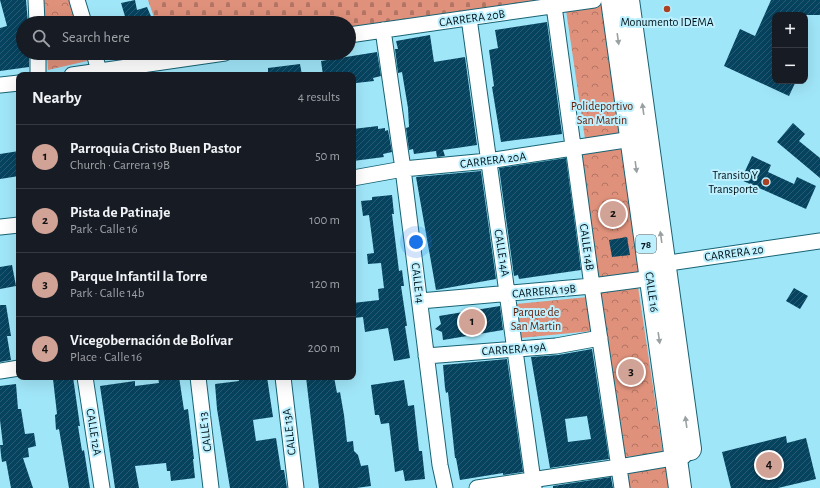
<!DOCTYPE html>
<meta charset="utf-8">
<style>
body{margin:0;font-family:"Alegreya Sans",sans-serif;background:#20242c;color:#f1f3f6}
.controls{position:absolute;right:12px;top:12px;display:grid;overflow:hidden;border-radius:8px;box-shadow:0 4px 16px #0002}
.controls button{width:36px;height:36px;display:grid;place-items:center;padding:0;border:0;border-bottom:1px solid #363941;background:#171b24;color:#f1f3f6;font:20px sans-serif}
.you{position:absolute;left:416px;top:242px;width:14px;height:14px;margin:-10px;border:3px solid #fff;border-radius:50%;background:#1a73e8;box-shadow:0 0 0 6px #1a73e833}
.badge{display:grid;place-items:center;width:26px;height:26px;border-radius:50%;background:#d1a397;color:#111;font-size:13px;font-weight:700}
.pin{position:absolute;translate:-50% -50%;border:2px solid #fff;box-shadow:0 1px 4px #0006}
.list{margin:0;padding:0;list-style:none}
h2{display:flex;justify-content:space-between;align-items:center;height:52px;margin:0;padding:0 16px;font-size:17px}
h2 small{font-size:13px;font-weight:400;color:#9ea1a6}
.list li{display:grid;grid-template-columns:26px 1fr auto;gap:12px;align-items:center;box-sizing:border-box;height:64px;padding:0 16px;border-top:1px solid #363941}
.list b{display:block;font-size:15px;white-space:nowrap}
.list p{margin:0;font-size:13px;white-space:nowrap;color:#9ea1a6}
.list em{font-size:13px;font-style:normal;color:#9ea1a6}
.icon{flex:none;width:22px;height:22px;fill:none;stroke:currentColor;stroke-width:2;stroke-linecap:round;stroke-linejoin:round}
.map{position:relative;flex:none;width:820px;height:488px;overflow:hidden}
.search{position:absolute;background:#171b24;box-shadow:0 4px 16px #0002;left:16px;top:16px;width:340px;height:44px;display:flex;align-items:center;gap:10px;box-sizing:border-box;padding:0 14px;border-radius:22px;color:#9ea1a6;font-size:15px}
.panel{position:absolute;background:#171b24;box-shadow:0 4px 16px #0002;left:16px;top:72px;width:340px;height:308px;border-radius:8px}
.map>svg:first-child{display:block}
.cemetery{fill:url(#cemetery-stones)}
.park{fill:url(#park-crowns)}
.building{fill:url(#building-hatch);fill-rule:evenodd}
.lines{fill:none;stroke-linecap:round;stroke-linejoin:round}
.minor-casing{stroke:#176374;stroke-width:17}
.highway-casing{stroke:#176374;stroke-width:24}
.minor{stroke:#fff;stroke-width:15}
.highway{stroke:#fff;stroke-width:22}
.oneway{fill:#99a0a2}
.poi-dot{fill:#aa4123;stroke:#bdf0ff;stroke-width:1.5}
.labels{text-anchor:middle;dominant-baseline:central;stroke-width:4;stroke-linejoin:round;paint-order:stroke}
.shield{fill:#bdf0ff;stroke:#39555d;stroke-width:1}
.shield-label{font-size:11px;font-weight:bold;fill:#011217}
.street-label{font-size:12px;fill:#011217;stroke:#bdf0ff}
.poi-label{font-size:12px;fill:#011217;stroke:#bdf0ff}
.park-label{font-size:12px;fill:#621b05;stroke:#bdf0ff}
</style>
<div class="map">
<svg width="820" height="488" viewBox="0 0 820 488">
<defs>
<pattern id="cemetery-stones" width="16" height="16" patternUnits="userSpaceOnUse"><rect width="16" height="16" fill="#df917b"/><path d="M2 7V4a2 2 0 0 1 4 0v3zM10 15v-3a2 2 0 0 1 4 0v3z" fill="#b27564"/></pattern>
<pattern id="park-crowns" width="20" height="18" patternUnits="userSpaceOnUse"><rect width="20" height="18" fill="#df917b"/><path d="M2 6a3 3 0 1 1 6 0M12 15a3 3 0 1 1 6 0" fill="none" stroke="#b27564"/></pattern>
<pattern id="building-hatch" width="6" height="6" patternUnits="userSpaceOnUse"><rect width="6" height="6" fill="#06435f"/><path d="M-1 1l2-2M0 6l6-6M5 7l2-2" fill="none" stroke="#295a71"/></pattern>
</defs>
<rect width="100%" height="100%" fill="#a0e6f9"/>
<path class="cemetery" d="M148,0H556L349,30V23H156Z"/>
<path class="park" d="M44,0H70L77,23H45Z
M606,2L627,134L585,139L566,10Z
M47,53H85L87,61L48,70Z
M613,149L631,150L648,274L594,281L578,154Z
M638,287L663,453L625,457L598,292Z
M588,297L592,331L520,338L516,304Z
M665,464L669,488H626L624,472Z"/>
<path class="building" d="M0,0H26L28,23H23V53H29V67L0,71V28L7,26Z
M135,0L137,10L147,7L153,21L145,23H127L121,3Z
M771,0H820V15H775V81H796L789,96L724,66L740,29L755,36Z
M547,22L562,134L501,142L492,87L494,86L489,50L498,48L495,30Z
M430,35L434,62L465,57L477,145L443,150L445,156L437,157L436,151L414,154L413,149L409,150L406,128L409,127L408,108L402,72L398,73L395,49H398L396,41Z
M377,52L381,76L373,78L374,81L356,83V81H353V75H323L321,61Z
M300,64L302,75H268V68Z
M793,123L805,134L799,141L820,158V178L777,142Z
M378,126V129L385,128V131L388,130L392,152L383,154L384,157L353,161V129Z
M19,151V176L0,179V154Z
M752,156L771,165L768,172L794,184L797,177L816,186L806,209L741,180Z
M566,158L581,270L519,279L518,275L514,276L499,168Z
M481,171L496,279L436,290L416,177Z
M392,195L394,214H392L399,271L402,270L404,286H401L407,326H405L410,358L394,361L388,328L365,332L363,317L353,318V303L379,300L378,289L384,288L381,263L368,264L367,254L374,253L369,215L363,216L361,201L372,200V197Z
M627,237L630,255L612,257L609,240Z
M12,265L16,286L0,289V267Z
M794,288L808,296L800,309L786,301Z
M0,305H6L11,336H7L11,360L0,362Z
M500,306L503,330L443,340L442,332L435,329L441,324L439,316Z
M592,349L609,459L550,468L531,357L558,355ZM587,416L591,439L568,442L565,419Z
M507,359L523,472L503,475V473L460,480L456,458H455L448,392L446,393L445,388L443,365Z
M73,377L80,426H78L82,451L84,450L90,488H69L59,429L56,430L55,415L57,414L53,379Z
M158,377H179L184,410L188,409L194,459H193L195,478L171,481L170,471H167L166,463L135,466L139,488H115L100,386L135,381V386L159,383Z
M238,377H267L273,417L253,420L256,441L276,438L281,470H284L287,488H230L217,409L215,384L239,381Z
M306,377H334L337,393L340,392L344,415L347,442L353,441L354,451L358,455L361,466L368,465L371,486L356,488H319Z
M404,380L408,406L414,405L419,451H422L425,479L405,481L403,470L395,472L389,423L381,424L379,415H375L371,385Z
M16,384L18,409H21L25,434L34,433L36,446L28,448L29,457L23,458L33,488H11L6,461L2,462L1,455L0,445H3L0,420V386Z
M786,436L787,443L806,438L816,479L778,488H731L722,452Z
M611,477L613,488H553V486Z"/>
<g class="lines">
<g class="minor-casing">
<path id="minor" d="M36,0L37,23
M77,0L84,23
M554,6L592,286L622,488
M469,18L534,488
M383,30L403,169L440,465L445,488
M349,35L594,0
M38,53V75
M94,53L99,71
M72,75L225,53
M0,85L19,83
M353,178L403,169L488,161L632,139
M0,227L19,225
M655,265L820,241
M420,301L592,286L660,277
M426,356L556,346L600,338
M0,371L19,368
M85,377L102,488
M198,377L211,488
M283,377L296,488
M477,488L619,467L684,456"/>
</g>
<g class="highway-casing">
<path id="highway" d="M612,0L680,488
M628,0L690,449"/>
</g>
<use href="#minor" class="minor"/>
<use href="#highway" class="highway"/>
</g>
<defs><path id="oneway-solid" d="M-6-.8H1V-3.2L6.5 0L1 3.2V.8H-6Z"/></defs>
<g class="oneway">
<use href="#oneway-solid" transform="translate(618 39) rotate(82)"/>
<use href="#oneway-solid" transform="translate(643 109) rotate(-98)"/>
<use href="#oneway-solid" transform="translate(636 167) rotate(82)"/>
<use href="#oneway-solid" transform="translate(661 237) rotate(-98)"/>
<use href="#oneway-solid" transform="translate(659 338) rotate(82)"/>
<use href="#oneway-solid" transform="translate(686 422) rotate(-98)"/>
</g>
<g class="poi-dot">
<circle cx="667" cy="9" r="4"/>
<circle cx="766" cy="182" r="4"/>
</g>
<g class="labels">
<rect class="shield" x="636" y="235" width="20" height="18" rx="3"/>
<g class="shield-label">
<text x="646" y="244">78</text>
</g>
<g class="street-label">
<text transform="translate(472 18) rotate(-8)">CARRERA 20B</text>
<text transform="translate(493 160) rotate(-7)">CARRERA 20A</text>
<text transform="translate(587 247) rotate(82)">CALLE 14B</text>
<text transform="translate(502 253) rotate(81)">CALLE 14A</text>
<text transform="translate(734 253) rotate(-8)">CARRERA 20</text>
<text transform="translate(418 283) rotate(83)">CALLE 14</text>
<text transform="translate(544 291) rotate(-5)">CARRERA 19B</text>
<text transform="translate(652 292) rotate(82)">CALLE 16</text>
<text transform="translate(514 349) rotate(-4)">CARRERA 19A</text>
<text transform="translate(94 432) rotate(81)">CALLE 12A</text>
<text transform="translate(205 432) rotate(-97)">CALLE 13</text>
<text transform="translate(289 432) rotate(-97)">CALLE 13A</text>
</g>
<g class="poi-label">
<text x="667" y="22">Monumento IDEMA</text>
<text x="758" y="175" text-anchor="end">Transito Y<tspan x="758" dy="14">Transporte</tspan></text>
</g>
<g class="park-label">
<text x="602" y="106">Polideportivo<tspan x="602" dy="14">San Martin</tspan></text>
<text x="536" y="312">Parque de<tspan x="536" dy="14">San Martin</tspan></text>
</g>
</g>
</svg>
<div class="controls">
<button>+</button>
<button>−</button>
</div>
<div class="you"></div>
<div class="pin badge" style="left:472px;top:322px">1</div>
<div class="pin badge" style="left:613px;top:214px">2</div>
<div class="pin badge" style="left:631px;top:372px">3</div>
<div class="pin badge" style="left:769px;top:465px">4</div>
<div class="search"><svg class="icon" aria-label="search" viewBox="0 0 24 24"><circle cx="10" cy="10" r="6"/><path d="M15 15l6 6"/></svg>Search here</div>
<section class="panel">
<h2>Nearby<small>4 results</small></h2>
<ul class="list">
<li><span class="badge">1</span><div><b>Parroquia Cristo Buen Pastor</b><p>Church · Carrera 19B</p></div><em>50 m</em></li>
<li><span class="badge">2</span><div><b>Pista de Patinaje</b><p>Park · Calle 16</p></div><em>100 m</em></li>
<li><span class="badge">3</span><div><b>Parque Infantil la Torre</b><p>Park · Calle 14b</p></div><em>120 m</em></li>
<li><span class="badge">4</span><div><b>Vicegobernación de Bolívar</b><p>Place · Calle 16</p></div><em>200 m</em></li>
</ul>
</section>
</div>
